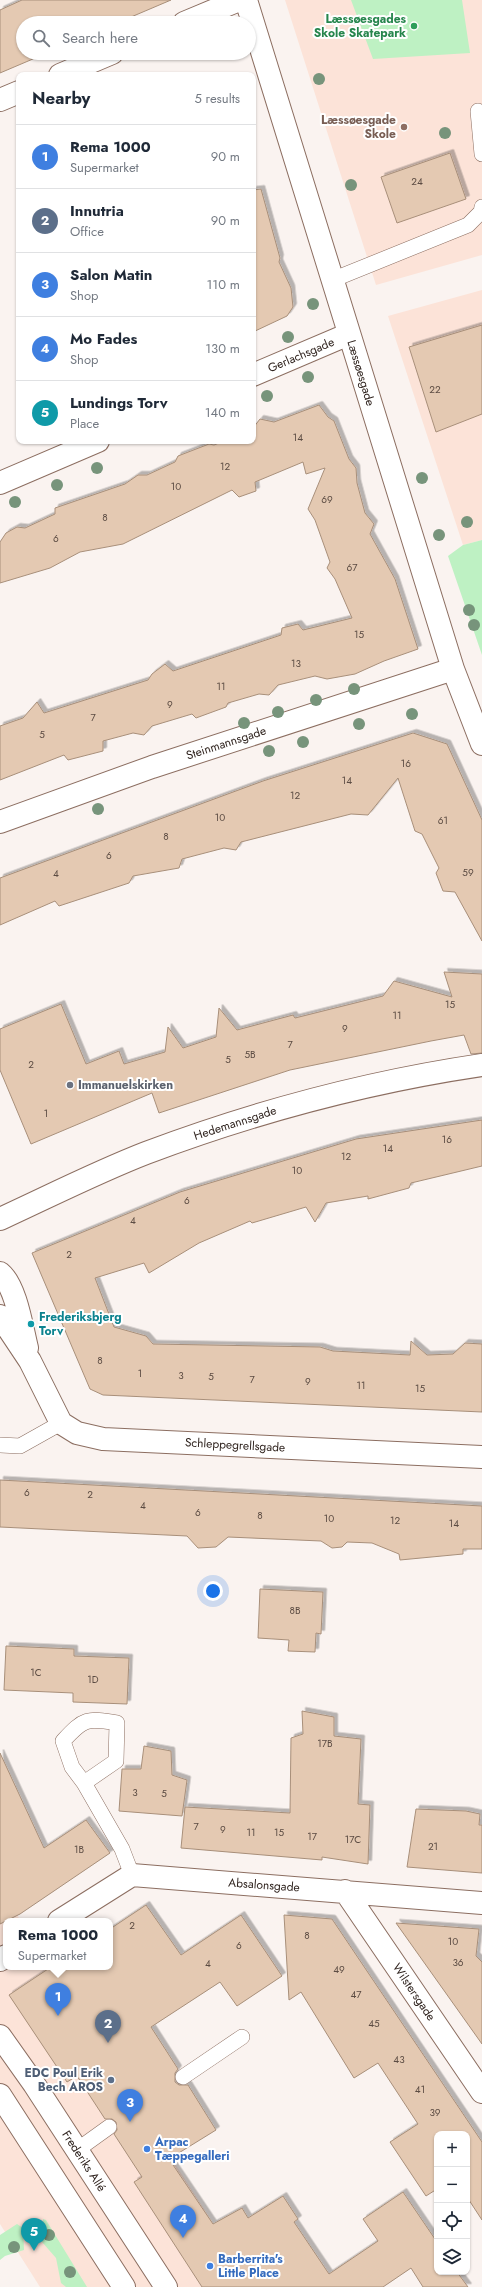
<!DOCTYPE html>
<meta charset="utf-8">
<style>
body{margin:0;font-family:Jost,sans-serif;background:#f6f6f7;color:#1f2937}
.controls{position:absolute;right:12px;bottom:12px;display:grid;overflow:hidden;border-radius:8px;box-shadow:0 1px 3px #0004}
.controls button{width:36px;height:36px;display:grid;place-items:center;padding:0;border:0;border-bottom:1px solid #e0e1e3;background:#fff;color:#1f2937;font:20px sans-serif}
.you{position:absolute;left:213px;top:1591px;width:14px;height:14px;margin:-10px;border:3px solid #fff;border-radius:50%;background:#1a73e8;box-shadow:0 0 0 6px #1a73e833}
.badge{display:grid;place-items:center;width:26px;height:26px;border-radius:50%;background:#2563eb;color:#fff;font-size:13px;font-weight:700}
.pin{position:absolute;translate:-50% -33px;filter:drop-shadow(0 1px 2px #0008)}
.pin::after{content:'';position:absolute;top:21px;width:14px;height:12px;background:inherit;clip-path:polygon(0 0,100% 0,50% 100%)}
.popup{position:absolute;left:3px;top:1918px;width:110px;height:52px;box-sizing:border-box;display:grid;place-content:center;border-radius:8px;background:#fff;filter:drop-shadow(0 1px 3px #0005);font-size:13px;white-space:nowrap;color:#747a83}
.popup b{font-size:15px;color:#1f2937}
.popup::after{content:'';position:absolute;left:50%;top:100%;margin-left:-8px;border:8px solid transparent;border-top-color:#fff}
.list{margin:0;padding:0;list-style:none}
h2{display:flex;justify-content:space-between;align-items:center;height:52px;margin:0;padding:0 16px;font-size:17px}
h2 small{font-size:13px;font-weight:400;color:#747a83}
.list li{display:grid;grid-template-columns:26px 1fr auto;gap:12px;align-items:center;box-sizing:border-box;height:64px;padding:0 16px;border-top:1px solid #e0e1e3}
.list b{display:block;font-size:15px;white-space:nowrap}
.list p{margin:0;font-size:13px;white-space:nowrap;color:#747a83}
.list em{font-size:13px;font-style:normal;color:#747a83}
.icon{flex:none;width:22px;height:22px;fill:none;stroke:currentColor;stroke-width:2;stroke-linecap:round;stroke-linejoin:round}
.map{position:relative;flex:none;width:482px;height:2287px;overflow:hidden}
.search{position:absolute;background:#fff;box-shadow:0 1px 3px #0004;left:16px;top:16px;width:240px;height:44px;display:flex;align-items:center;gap:10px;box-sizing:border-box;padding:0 14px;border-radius:22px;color:#747a83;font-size:15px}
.panel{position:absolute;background:#fff;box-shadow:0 1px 3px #0004;left:16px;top:72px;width:240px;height:372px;border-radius:8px}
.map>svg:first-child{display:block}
.built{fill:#fce3d8}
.green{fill:#bef1c3}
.building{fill:#e4c9b2;stroke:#a88f7a;filter:url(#shadow)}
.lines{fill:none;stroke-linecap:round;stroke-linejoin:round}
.lane-casing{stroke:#8c6e61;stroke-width:16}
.street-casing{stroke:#8c6e61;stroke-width:24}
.secondary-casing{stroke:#8c6e61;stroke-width:24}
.lane{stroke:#fff;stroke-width:15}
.street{stroke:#fff;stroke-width:22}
.secondary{stroke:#fff;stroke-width:22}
.tree{fill:#77947b}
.leisure-dot{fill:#2e9e5b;stroke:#fff;stroke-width:1.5}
.education-dot{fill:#8d6e63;stroke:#fff;stroke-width:1.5}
.worship-dot{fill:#6b7280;stroke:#fff;stroke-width:1.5}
.culture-dot{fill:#0f9aa8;stroke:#fff;stroke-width:1.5}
.service-dot{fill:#5c6f8a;stroke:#fff;stroke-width:1.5}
.shop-dot{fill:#3f7fe0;stroke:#fff;stroke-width:1.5}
.labels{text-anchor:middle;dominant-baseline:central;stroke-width:4;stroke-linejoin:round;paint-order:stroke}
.number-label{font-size:10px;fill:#5c4c43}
.leisure-label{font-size:12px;font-weight:bold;fill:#27864d;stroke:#fff;text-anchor:end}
.education-label{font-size:12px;font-weight:bold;fill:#785e54;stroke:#fff;text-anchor:end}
.street-label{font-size:12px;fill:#2f231e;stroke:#fff}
.worship-label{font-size:12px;font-weight:bold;fill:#5b616d;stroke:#fff;text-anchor:start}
.culture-label{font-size:12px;font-weight:bold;fill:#0d838f;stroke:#fff;text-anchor:start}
.service-label{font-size:12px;font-weight:bold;fill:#4e5e75;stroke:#fff;text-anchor:end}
.shop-label{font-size:12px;font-weight:bold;fill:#366cbe;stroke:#fff;text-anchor:start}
</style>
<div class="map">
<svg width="482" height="2287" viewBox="0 0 482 2287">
<defs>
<filter id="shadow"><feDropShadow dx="3.5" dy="-3.5" stdDeviation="0" flood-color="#0004"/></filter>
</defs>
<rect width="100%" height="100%" fill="#faf3f0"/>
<path class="built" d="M285,0H482V255L376,285Z
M482,290V540L463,545L388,316Z
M0,1872L20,1921H6V1967H49L254,2287H40L0,2224Z"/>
<path class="green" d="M351,0H462L470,53L373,59Z
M482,540V655L448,556L463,545Z
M43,2219L46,2220L87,2287H66L61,2283L56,2258L42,2242Z
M17,2224L23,2228L24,2250L5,2256L0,2260V2235Z"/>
<path class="building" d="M22,0H171L117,23H23V53H47L0,73V10Z
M450,153L466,199L397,223L381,177Z
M261,189L280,258L279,262L291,288L293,307L287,316L253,332V190Z
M482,325V414L436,432L409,347Z
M319,405L328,417L334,421L349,459L356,468L357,483L365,513L374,524L370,534L395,579L418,649L384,661L355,674L327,679L315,676L278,685L269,695L259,694L228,703L226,707L196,718L192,714L152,726L144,735L133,733L103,741V751L68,760L64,755L0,780V726L23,718L37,702L44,713L148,680L152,674L165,664L173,671L281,635L282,628L298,624L303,630L352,618L335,579L327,568L330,562L315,520L308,509L325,468L306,474L303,462L255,482L256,491L239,497L232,490L123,544L80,552L50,568L0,583V542L6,533L17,527L25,528L55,514V508L125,484L138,475H147L175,462L178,456L209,444L214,445L224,441H253V428L260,419L274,422Z
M413,733L447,744L482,820V941L455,892L443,891L436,873L439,868L422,834L415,831L398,778L368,815L351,814L241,842L236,850L224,848L182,859L179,868L133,876L129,883L59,906L55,901L0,925V878L263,781Z
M444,972L482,974V1053L471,1054L464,1035L431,1041L290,1070L159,1113L152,1093L31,1144L0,1070V1029L61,1004L86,1064L119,1051L124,1064L165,1052L168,1027L183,1048L216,1037L219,1008L237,1030L293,1015L295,1018L383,996L394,981L452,997Z
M482,1120V1166L411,1183L409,1188L368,1199V1196L326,1203L315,1222L306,1207L252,1223L250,1221L199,1243L149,1273L144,1263L95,1278L114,1327L146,1336L153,1344L320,1347L333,1351L410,1355L411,1341L427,1355L453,1354L465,1343L482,1344V1412L103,1395L90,1389L32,1253L180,1192L356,1139Z
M0,1480L482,1506V1549H463V1554L400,1560L399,1554L372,1543L347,1542L342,1547L332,1548L321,1541L228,1537L216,1547L198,1548L187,1536L0,1527Z
M260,1589L323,1592L321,1634L316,1633L315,1652L288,1651L289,1640L258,1638Z
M6,1646L74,1649V1656L129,1658L127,1704L73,1702V1693L4,1690Z
M302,1711L334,1717V1736L361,1739L358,1804L370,1805L368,1864L322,1857V1860L181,1848L185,1807L290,1813L291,1738L303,1734Z
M144,1746L171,1751L172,1775L187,1780L182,1816L119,1811L122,1769H141Z
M0,1753L44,1848L86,1820L110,1853L20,1914L0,1924Z
M416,1809L466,1811L480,1814L479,1825H482V1873L407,1867Z
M146,1905L181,1955L241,1915L282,1976L237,2006L220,1982L151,2027L178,2069L175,2073V2082L179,2085H188L216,2130L169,2159L213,2224L242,2208L248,2218L283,2196L298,2219L294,2222L329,2274L378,2241L363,2219L403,2192L437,2242V2272H457L468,2287H423L411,2268L383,2287H202L134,2182L142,2177L114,2134L117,2130L116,2122L112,2119H105L77,2076L67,2082L9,1995L51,1967H110V1929Z
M284,1915L332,1919L482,2142V2220L467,2197V2134H437V2189L426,2196L390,2142L418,2124L378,2063L354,2078L301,1992L289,2000Z
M396,1923L479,1929L476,1956L482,1962V2044Z"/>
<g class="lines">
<g class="lane-casing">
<path id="lane" d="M478,111L482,154
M332,280L468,225L481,212L482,207
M0,1445L20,1446L61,1423
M84,1783L116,1761L117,1723C87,1718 84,1718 63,1741L72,1767L84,1783L122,1849L132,1875
M183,2077L242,2037
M77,2150L109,2127"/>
</g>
<g class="street-casing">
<path id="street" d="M246,0L453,669L482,744
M184,23L239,0
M60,75L112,53
M0,100L19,92
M253,375L349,334
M0,483L98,441
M0,822L152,767L453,669
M0,1219C48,1197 97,1172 146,1153C255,1112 367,1082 482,1065
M0,1273C16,1286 22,1328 27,1348
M0,1316L30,1361L61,1423L77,1433L103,1439L482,1457
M345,1891L482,2092
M59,1921L132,1875L482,1903
M0,1960L6,1956"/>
</g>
<g class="secondary-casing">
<path id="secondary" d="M0,2036L34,2084L166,2287
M0,2095L124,2287"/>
</g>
<use href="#lane" class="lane"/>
<use href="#street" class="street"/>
<use href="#secondary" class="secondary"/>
</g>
<g class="tree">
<circle cx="319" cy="79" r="6"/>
<circle cx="445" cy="133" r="6"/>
<circle cx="351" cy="185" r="6"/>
<circle cx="313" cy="304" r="6"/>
<circle cx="288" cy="337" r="6"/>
<circle cx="308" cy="377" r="6"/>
<circle cx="267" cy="396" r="6"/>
<circle cx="97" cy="468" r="6"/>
<circle cx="422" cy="478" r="6"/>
<circle cx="57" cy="485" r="6"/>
<circle cx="15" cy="502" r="6"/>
<circle cx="467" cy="522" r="6"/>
<circle cx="439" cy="535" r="6"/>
<circle cx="469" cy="610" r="6"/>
<circle cx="474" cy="625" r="6"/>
<circle cx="354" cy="689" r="6"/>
<circle cx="316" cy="700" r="6"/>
<circle cx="278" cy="712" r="6"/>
<circle cx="412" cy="714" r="6"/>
<circle cx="244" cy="723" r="6"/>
<circle cx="359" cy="724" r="6"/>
<circle cx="303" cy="742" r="6"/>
<circle cx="269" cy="751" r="6"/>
<circle cx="98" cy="809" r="6"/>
<circle cx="49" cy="2235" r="6"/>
<circle cx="14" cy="2247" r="6"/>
<circle cx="70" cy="2272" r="6"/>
</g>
<circle class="leisure-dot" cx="414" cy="26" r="4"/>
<circle class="education-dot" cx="404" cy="127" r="4"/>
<circle class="worship-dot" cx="70" cy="1085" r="4"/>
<circle class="culture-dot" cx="31" cy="1324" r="4"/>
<circle class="service-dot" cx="111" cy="2080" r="4"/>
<g class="shop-dot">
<circle cx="147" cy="2149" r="4"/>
<circle cx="210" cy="2266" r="4"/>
</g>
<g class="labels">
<g class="number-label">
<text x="417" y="181">24</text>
<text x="435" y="389">22</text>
<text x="298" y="437">14</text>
<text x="225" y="466">12</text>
<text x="176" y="486">10</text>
<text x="327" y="499">69</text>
<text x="105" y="517">8</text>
<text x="56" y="538">6</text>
<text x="352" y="567">67</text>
<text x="359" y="634">15</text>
<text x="296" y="663">13</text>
<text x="221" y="686">11</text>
<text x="170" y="704">9</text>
<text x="93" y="717">7</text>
<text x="42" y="734">5</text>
<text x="406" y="763">16</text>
<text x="347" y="780">14</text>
<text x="295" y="795">12</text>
<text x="220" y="817">10</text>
<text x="443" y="820">61</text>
<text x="166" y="836">8</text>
<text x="109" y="855">6</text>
<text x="468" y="872">59</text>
<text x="56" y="873">4</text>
<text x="450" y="1004">15</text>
<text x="397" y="1015">11</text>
<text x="345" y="1028">9</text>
<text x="290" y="1044">7</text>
<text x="250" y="1054">5B</text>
<text x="228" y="1059">5</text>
<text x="31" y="1064">2</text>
<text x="46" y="1113">1</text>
<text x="447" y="1139">16</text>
<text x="388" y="1148">14</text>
<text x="346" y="1156">12</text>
<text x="297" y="1170">10</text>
<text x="187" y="1200">6</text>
<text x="133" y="1220">4</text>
<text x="69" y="1254">2</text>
<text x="100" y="1360">8</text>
<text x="140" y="1373">1</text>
<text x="181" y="1375">3</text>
<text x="211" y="1376">5</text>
<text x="252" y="1379">7</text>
<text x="308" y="1381">9</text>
<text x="361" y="1385">11</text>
<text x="420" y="1388">15</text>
<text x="27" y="1492">6</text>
<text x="90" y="1494">2</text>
<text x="143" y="1505">4</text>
<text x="198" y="1512">6</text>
<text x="260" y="1515">8</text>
<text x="329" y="1518">10</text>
<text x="395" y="1520">12</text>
<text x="454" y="1523">14</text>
<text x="295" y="1610">8B</text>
<text x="36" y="1672">1C</text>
<text x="93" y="1679">1D</text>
<text x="325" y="1743">17B</text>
<text x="135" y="1792">3</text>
<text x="164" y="1793">5</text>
<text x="196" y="1826">7</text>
<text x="223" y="1829">9</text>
<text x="251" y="1832">11</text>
<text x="279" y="1832">15</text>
<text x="312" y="1836">17</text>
<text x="353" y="1839">17C</text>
<text x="433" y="1846">21</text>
<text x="79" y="1849">1B</text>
<text x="132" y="1925">2</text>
<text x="307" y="1935">8</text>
<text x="453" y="1941">10</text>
<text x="239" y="1945">6</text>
<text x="458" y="1962">36</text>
<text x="208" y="1963">4</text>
<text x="339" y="1969">49</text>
<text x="356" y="1994">47</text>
<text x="374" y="2023">45</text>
<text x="399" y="2059">43</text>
<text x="420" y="2089">41</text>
<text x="435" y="2112">39</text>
</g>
<g class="leisure-label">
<text x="406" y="19">Læssøesgades<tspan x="406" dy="14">Skole Skatepark</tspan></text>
</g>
<g class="education-label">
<text x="396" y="120">Læssøesgade<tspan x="396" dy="14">Skole</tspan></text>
</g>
<g class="street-label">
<text transform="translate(301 355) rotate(-23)">Gerlachsgade</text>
<text transform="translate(361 373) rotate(73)">Læssøesgade</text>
<text transform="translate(226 743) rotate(-18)">Steinmannsgade</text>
<text transform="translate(235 1123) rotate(-18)">Hedemannsgade</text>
<text transform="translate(235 1445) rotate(3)">Schleppegrellsgade</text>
<text transform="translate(264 1885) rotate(4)">Absalonsgade</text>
<text transform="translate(414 1992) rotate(56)">Wilstersgade</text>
<text transform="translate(84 2161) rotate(57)">Frederiks Allé</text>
</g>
<g class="worship-label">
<text x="78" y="1085">Immanuelskirken</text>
</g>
<g class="culture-label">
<text x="39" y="1317">Frederiksbjerg<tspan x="39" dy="14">Torv</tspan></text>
</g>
<g class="service-label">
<text x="103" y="2073">EDC Poul Erik<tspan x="103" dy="14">Bech AROS</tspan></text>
</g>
<g class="shop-label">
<text x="155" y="2142">Arpac<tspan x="155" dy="14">Tæppegalleri</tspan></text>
<text x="218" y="2259">Barberrita's<tspan x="218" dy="14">Little Place</tspan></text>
</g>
</g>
</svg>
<div class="controls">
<button>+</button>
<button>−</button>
<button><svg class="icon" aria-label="locate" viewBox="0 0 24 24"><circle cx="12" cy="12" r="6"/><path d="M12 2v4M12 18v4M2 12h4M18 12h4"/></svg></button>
<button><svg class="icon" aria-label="layers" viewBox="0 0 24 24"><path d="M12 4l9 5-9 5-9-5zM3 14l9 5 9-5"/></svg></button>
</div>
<div class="you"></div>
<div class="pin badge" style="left:58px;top:2016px;background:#3f7fe0">1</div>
<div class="popup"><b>Rema 1000</b>Supermarket</div>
<div class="pin badge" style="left:108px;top:2043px;background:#5c6f8a">2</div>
<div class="pin badge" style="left:130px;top:2122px;background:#3f7fe0">3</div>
<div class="pin badge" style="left:183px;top:2238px;background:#3f7fe0">4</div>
<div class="pin badge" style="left:34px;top:2251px;background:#0f9aa8">5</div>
<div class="search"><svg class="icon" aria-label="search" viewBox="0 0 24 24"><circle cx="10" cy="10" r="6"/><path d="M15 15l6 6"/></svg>Search here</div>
<section class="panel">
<h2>Nearby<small>5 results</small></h2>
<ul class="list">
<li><span class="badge" style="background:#3f7fe0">1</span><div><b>Rema 1000</b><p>Supermarket</p></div><em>90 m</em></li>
<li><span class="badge" style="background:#5c6f8a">2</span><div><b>Innutria</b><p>Office</p></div><em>90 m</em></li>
<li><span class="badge" style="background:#3f7fe0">3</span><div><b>Salon Matin</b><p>Shop</p></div><em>110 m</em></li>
<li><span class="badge" style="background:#3f7fe0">4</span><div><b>Mo Fades</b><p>Shop</p></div><em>130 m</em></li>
<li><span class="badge" style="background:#0f9aa8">5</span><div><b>Lundings Torv</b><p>Place</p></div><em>140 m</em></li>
</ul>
</section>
</div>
